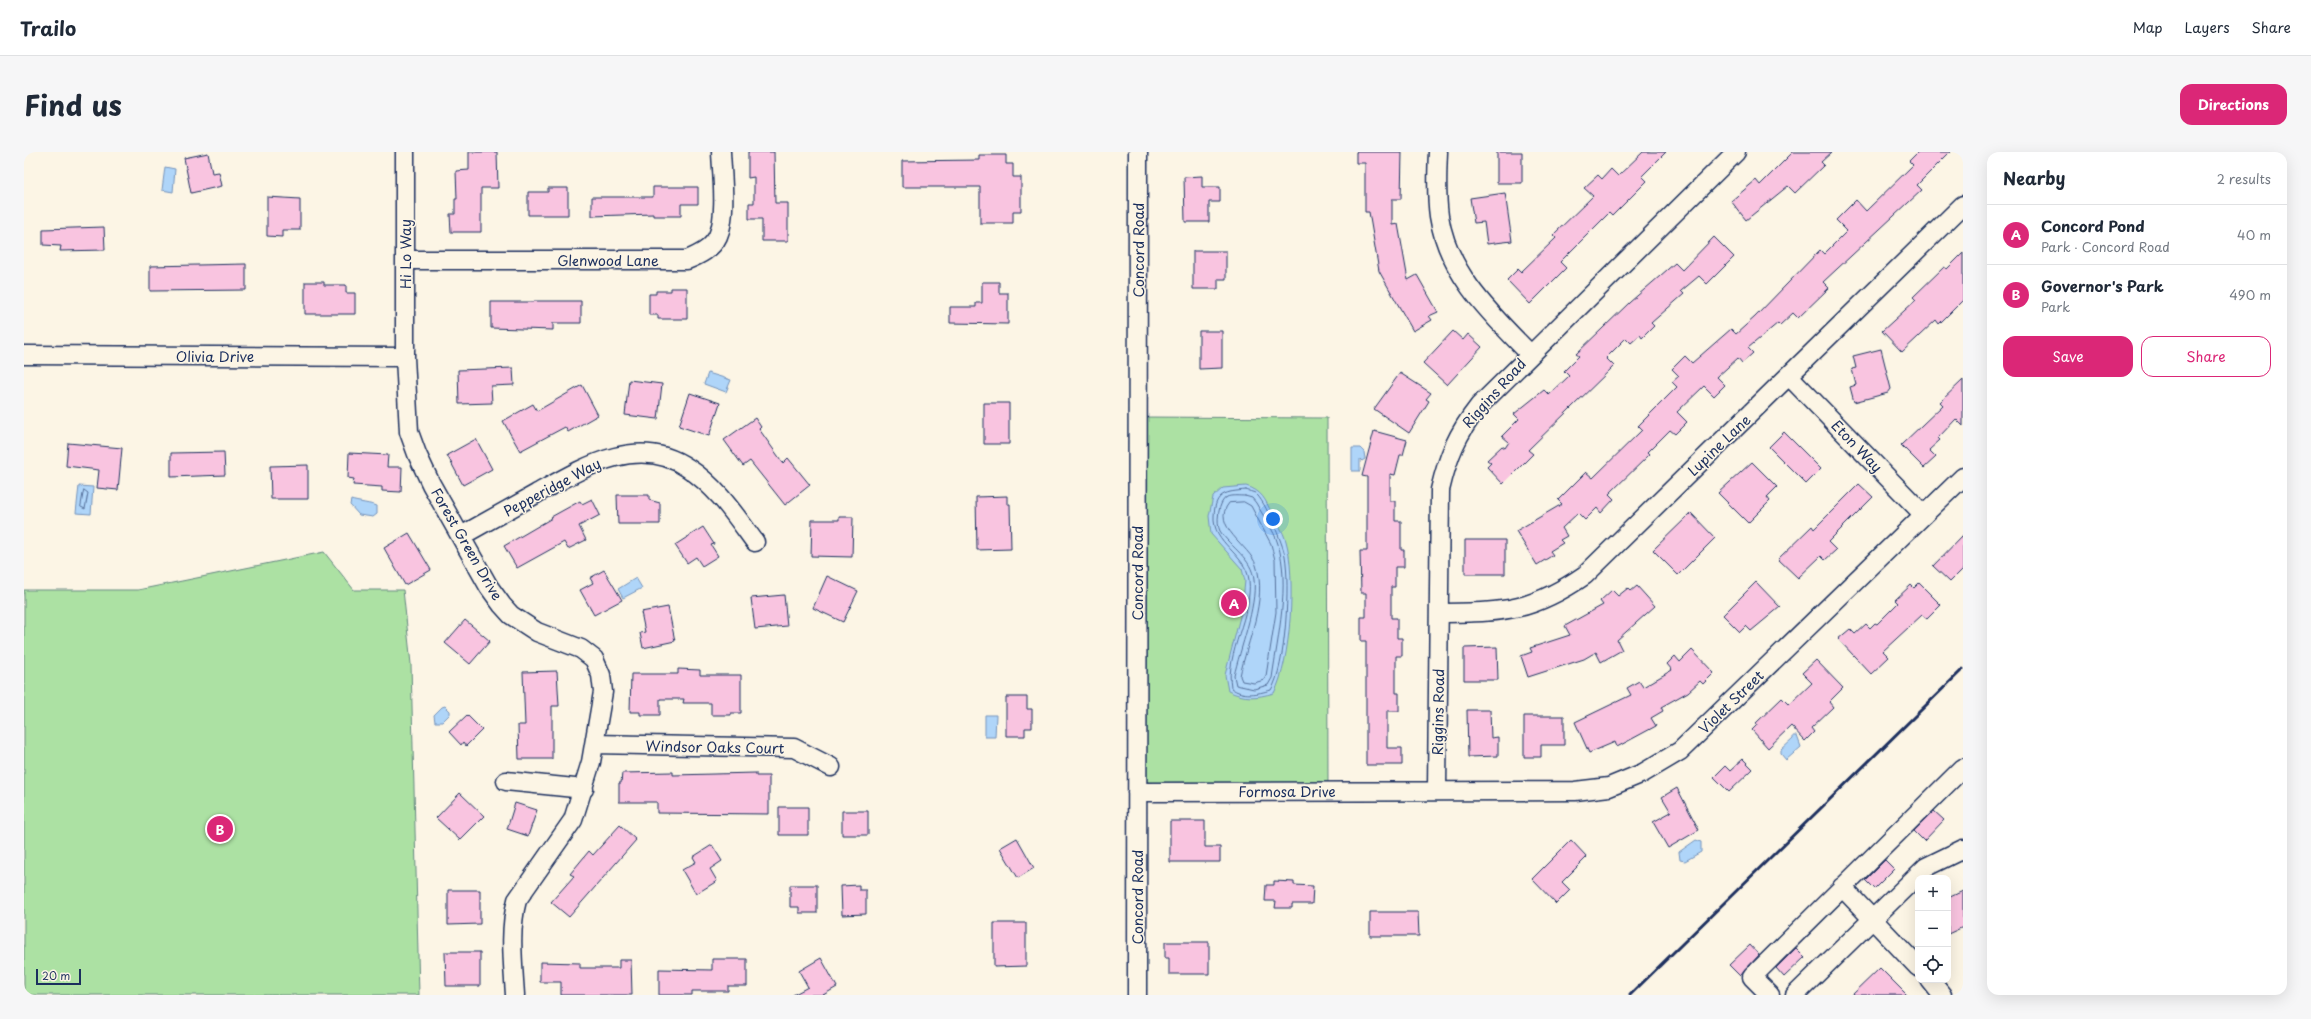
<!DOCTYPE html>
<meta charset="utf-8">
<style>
body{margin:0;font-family:"Playpen Sans",sans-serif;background:#f6f6f7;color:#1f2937}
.controls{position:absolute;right:12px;bottom:12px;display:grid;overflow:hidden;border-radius:8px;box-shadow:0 4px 16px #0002}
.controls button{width:36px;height:36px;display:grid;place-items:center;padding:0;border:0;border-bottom:1px solid #e0e1e3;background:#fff;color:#1f2937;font:20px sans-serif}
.scale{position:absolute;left:12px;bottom:10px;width:45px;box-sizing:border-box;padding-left:4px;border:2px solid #1b2f5e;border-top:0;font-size:11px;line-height:14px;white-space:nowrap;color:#1b2f5e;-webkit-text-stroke:3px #fcf5e5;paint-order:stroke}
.you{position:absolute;left:1249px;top:367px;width:14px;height:14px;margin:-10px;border:3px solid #fff;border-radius:50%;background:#1a73e8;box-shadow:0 0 0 6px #1a73e833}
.badge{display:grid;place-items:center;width:26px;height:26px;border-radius:50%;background:#db2777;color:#fff;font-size:13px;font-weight:700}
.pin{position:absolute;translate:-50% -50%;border:2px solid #fff;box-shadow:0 1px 4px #0006}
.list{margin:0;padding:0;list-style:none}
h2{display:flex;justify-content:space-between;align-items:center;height:52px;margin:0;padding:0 16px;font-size:17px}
h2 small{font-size:13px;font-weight:400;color:#747a83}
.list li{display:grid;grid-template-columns:26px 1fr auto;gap:12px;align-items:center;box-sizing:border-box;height:60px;padding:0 16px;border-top:1px solid #e0e1e3}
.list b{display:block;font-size:15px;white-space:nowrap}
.list p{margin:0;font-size:13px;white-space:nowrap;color:#747a83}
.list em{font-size:13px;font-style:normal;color:#747a83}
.actions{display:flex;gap:8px;padding:12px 16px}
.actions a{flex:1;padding:9px 0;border:1px solid #db2777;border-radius:12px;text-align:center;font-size:14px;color:#db2777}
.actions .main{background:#db2777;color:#fff}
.icon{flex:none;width:22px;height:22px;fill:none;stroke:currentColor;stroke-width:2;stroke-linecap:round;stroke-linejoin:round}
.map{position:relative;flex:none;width:1939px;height:843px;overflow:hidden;border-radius:12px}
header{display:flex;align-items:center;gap:24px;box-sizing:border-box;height:56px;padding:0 20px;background:#fff;border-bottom:1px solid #e0e1e3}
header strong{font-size:19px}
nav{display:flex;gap:22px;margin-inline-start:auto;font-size:14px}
.intro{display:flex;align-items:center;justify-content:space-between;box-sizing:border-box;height:96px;padding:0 24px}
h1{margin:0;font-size:28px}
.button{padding:10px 18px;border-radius:12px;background:#db2777;color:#fff;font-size:14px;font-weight:700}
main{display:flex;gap:24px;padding:0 24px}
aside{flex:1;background:#fff;border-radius:12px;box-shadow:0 4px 16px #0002}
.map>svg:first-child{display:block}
.green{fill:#ace1a3;stroke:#648880}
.water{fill:#afd5f9;stroke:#7493bb}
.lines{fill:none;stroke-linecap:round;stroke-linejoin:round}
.shore{stroke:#56719c;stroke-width:1}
.building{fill:#f9c4e0;stroke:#1b2f5e}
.street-casing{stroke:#1b2f5e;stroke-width:21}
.street{stroke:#fcf5e5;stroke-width:18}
.rail{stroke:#1b2f5e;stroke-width:3}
.labels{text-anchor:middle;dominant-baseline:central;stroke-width:3;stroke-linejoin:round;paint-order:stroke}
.street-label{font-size:14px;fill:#1b2f5e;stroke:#fcf5e5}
</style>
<header>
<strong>Trailo</strong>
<nav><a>Map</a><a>Layers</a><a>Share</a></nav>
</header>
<div class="intro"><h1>Find us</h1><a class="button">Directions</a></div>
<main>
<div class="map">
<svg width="1939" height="843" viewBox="0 0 1939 843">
<rect width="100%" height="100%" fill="#fcf5e5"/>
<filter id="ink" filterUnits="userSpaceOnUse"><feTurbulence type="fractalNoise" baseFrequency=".025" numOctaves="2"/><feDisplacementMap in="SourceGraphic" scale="8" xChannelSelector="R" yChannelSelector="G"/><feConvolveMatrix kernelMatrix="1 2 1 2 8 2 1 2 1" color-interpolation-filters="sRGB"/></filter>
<g filter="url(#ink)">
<path class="green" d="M1117,265L1303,266L1304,635H1117Z
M300,400L330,438H379L387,512L395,843H0V438H114Z"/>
<path class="water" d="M141,15L151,17L149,40L138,38Z
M684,221L707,228L702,240L680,232Z
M1328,296H1336L1340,300L1341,307L1338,309L1336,307V319H1328Z
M55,334L69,335L67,362L52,361Z
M1222,334C1238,339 1241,347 1248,362C1253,370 1259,379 1262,389C1272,423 1267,510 1250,541C1232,546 1221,547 1204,539L1201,523L1218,457L1221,429L1218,417L1187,382L1185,364L1189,345L1199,336Z
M327,348C333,350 349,352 353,354V362L349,365L335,363L326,353Z
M612,426L618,436L599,446L594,437Z
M421,554L426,559V562L418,570H411L410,563L418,555Z
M961,563H972L971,585H961Z
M1769,584H1773L1777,595L1762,608L1757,602V598L1769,587Z
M1672,688L1677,690V700L1661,709L1656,708L1655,700Z"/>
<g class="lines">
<path class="shore" d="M60,338L64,341L61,357L57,355Z
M1222,338C1224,339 1229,340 1231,341C1241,348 1259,392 1261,404C1266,432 1262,515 1247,538C1233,542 1219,545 1207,536C1201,501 1229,462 1225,428C1222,402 1188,391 1190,364C1191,340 1202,340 1222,338Z
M1221,344L1228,346L1232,351C1239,364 1250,378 1254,392C1266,433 1254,484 1248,526L1244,533L1230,537L1212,533L1210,524C1216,497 1233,454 1230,428C1228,406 1207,396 1196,379C1192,372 1194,349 1203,345C1207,343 1216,344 1221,344Z
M1220,350L1227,354L1247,392L1251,408L1252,460L1242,524L1240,528L1230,531L1218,529L1216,524C1223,489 1244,448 1232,413C1226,394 1186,374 1205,351Z"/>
</g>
<path class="building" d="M445,0H473L474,36H457V80H427L426,62H431V47H433L432,19L445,18Z
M724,0H750L751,51H764V89H738V67H725V51H730V25L724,26Z
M1332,0H1378L1377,47H1368V73L1374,72L1384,128L1393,123L1414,160L1405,164L1408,168L1389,179L1355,119L1345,60H1341V11H1332Z
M1473,0H1498V31H1473Z
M1619,0H1642L1618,24L1623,29L1588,64L1585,61L1536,110L1542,116L1506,152L1483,128L1494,117L1497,120L1532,86L1529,83L1569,44L1560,36L1574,23L1578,27L1587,17L1594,24Z
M1769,0H1808L1797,10L1800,13L1771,41L1764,34L1722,68L1707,49L1732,28L1736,33Z
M1894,0H1926L1893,33L1898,38L1799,130L1805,136L1774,166L1769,161L1756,173L1754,171L1724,196L1729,201L1718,211L1714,206L1693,225L1701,233L1690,244L1680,234L1653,260L1663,270L1651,282L1646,278L1624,300L1626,302L1585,342L1590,347L1577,361L1573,356L1561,368L1554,361L1538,376L1543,384L1536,388L1539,391L1526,399L1529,403L1513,413L1492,379L1538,352L1534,348L1562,320L1569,326L1618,278L1614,274L1653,235L1648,230L1655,224L1648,217L1661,204L1668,211L1707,177L1712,182L1731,165L1796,98L1800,102L1823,79L1812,68L1832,48L1842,59L1889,13L1885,9Z
M184,1L188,21L195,20L198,34L167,41L160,6Z
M955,3H982V12H989V25H997V59H989V71H956V35H878V9L955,8Z
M1178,24V35H1196V50H1185V70H1161L1160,25Z
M629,35H674V52H657V64H629V62L568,64V45H629Z
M524,36H544V63H504V40H524Z
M1481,41L1488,89L1463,92L1460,70L1450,71L1446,46Z
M243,45L276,47V78H258V85L243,84Z
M80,75L81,98L36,99L37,94L19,93V77Z
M1690,85L1710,105L1683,132L1675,124L1657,139L1660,142L1627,171L1630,174L1618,186L1616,183L1607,191L1602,186L1582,206L1590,214L1504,298L1509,302L1479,332L1463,315L1467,311L1463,308L1478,294L1481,296L1485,290L1478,284L1495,267L1490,262L1520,238L1525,243L1545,224L1540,219L1555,204L1552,202L1606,150L1651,111L1658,118Z
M1169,99H1202V127H1194V137H1169Z
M1939,101V148L1915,172L1912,168L1878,200L1858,179L1892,148L1889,145L1920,115L1923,117Z
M222,112V138L126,139V114Z
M281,130H300V133H322V141H331V162H281Z
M958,130H975V141H984V172L926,171V155H952V151H958Z
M647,136H663V167H634V163H625V142H632V139H647Z
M510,149H557V171H529V178L467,176V150H510Z
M1175,179H1198V216L1175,217Z
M1429,179L1439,188L1444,182L1458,195L1423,233L1399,211Z
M1857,197L1867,237L1864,241L1830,250L1826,235L1832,233L1828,217L1832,216L1829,204Z
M489,216L490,233L467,234L468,251L435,252L434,218Z
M1376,221L1407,241L1402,247L1405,249L1385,281L1350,257Z
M605,228L638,232L634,267L601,263Z
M1939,228V274L1932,267L1914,286L1916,288L1905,298L1912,305L1900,316L1877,293L1919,253L1916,250Z
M558,233L574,263L544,280L541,275L496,299L479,269L509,252L513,259Z
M666,241L696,251L685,284L655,274Z
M960,251H985V292H960Z
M731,266L737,275L735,277L759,311L764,306L786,333L761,353L726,309L719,314L700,288Z
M1350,279L1383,288L1379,303H1376L1371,323L1366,322V349H1371V369H1377V398H1380V415H1371V435H1367V466H1373V486H1378V504H1372V541H1375V559H1363V596H1378V613H1342V489H1337V465H1342V441H1337L1336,399H1343V325L1338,324Z
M1760,280L1797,317L1782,332L1745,295Z
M452,287L468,317L439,333L423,303Z
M44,291L98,296L94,338L73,336L75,318L42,314Z
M200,300L201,323L147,325V301Z
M325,301L364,303L363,315H378L377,340L358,339V335L329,333L330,327L324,326Z
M1728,310L1753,335L1743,345L1746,349L1724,371L1694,341Z
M284,313V347H247L246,314Z
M1835,332L1849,345L1804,390L1812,398L1801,408L1797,404L1774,426L1754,407L1788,374L1790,377Z
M593,343H625V348L636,351V372H594Z
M983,344V352H986L987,397L953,398L952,345Z
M568,347L576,363L555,374L562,388L544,397L540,390L493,416L480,394L528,366L527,365L556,349L558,352Z
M1667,361L1691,386L1654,423L1629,398Z
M815,365H829L828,405L787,404L788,368H815Z
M679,375L690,392L687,393L694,404L678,414L672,405L663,411L651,393Z
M385,381L407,418L381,433L360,396Z
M1939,383V417L1926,430L1909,414Z
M1441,388H1481V422H1441Z
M580,418L598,448L570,463L556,438L569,431L566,426Z
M803,424L834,439L819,470L789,456Z
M1732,430L1756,455L1727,479L1722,474L1716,480L1699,463Z
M1895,431L1917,453L1903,467L1898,463L1859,499L1865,505L1847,522L1814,487L1826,477L1831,482L1842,472L1846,476L1851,471L1853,472L1874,451L1871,448L1887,433L1890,436Z
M1613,434L1631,454L1593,488L1598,498L1577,510L1572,500L1560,507L1504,525L1497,504L1508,500L1506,496L1546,483L1541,474L1579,453L1576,449L1588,438L1594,444L1604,436L1607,439Z
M760,443L763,474L731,477L727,446Z
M644,455L651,489L619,496L616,481L621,480L617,460Z
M441,468L466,489L446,512L421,491Z
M1473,495L1474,528H1440V496Z
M1668,498L1690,521L1679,532L1676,529L1664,540L1637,555L1639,559L1627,566L1632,574L1593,595L1591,590L1565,601L1551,570L1607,543L1603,536L1615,529L1619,535L1648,518L1643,512L1651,504L1656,510Z
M1792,508L1819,536L1805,550L1809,555L1787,576L1790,580L1781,589L1767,574L1744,596L1728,578L1733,573L1732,571L1758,546L1765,553L1788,531L1778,521Z
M654,517L676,518V523H717V561H707V563H687V551H659L660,547H636V563H616V560H606L607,522H654Z
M533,519L535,554H528V607H495L494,573H501L499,520Z
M982,545H1003V557H1008V576H1001V584H982Z
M1443,558H1466L1467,586L1474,585V604L1444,605Z
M443,563L458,578L442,594L439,590L437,593L425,580Z
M1500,564H1540V593H1517V605H1500Z
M1719,607L1729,617L1705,640L1690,625L1701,614L1706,619Z
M649,620V623L732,621V624H745V662L633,661V650H595V631H597L598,621Z
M1653,636L1675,678L1644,696L1629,670L1647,660L1638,645Z
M436,641L460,664L436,688L412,666Z
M491,651L513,658L504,684L483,677Z
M755,655H784V683H755Z
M818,659H844V683H818Z
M1910,659L1920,668L1900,689L1890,679Z
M1146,669H1181V695H1196V710H1146Z
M596,673L612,688L545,765L527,750L550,724L546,722L565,699L569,703Z
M993,686L1010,716L994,726L976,696Z
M1547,688L1563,705L1538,730L1546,738L1532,752L1508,727Z
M688,693L698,709L686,717L693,729L672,742L658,718L672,710L669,705Z
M1861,708L1870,717L1850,737L1841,728Z
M1250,729L1270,730V733L1289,734L1288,752H1268V756H1251L1252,749H1241L1242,733H1250Z
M766,733H793V761H775V755H766Z
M835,733V738H842V762L818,763L817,734Z
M424,738H456V772L424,773Z
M1939,739V775L1924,782V746Z
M1346,760H1394L1395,784H1346Z
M970,771H1002V814L970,815Z
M1141,790H1185V822H1145V806H1141Z
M1726,793L1735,803L1716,824L1705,813Z
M1772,796L1781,805L1760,825L1752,816Z
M421,800H456V834H422Z
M797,806L813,835L799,843H769L784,835L775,819Z
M688,807H723V834H704V839H668V843H635V817L688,818Z
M595,808H607L608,843H537V830H516V810L556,811V816H595Z
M1856,816L1883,843H1828Z"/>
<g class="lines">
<g class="street-casing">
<path id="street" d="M381,0V205L385,280L393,302L407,332L465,435L478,453L487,463L513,480L557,497L570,507L577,523L579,540L567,610L549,668L493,748C485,778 489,811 491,843
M1414,0C1413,21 1412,43 1415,64C1424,122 1467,162 1506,202
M381,108H663C675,103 688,97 694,84C703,64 698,22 697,0
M0,203L381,205
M1765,224L1900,363
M437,384C462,370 487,356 512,342C557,317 613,281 664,316C693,335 711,363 731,390
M1415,461C1479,460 1506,461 1561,423L1939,53
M570,592L770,596L807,615
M482,629L560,637
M1413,638L1416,338C1424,304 1433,282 1455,254L1712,0
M1113,640L1551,639L1585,635L1619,621L1656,599L1939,325
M1818,735L1894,815
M1906,828L1918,843
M1113,843L1114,0
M1746,843L1728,825L1939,616
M1771,843L1902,715L1939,697"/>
</g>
<use href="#street" class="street"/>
<path class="rail" d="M1606,843L1939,517"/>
</g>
</g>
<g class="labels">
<g class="street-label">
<text transform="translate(1114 98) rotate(-90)">Concord Road</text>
<text transform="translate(381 102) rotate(-90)">Hi Lo Way</text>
<text x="584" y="108">Glenwood Lane</text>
<text x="191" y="204">Olivia Drive</text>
<text transform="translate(1470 241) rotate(-48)">Riggins Road</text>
<text transform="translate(1695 293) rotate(-44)">Lupine Lane</text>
<text transform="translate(1833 294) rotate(46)">Eton Way</text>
<text transform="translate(528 335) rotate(-28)">Pepperidge Way</text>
<text transform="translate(443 392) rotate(60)">Forest Green Drive</text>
<text transform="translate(1113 421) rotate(-90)">Concord Road</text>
<text transform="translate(1707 550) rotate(-44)">Violet Street</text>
<text transform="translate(1414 560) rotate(-89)">Riggins Road</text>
<text transform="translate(691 595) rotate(1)">Windsor Oaks Court</text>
<text x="1263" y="639">Formosa Drive</text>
<text transform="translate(1113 745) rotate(-90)">Concord Road</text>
</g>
</g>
</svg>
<div class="controls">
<button>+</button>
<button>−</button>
<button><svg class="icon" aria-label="locate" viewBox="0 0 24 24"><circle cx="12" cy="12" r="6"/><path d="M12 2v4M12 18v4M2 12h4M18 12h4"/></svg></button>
</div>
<div class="scale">20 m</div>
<div class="you"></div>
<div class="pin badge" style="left:1210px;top:451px">A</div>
<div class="pin badge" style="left:196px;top:677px">B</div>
</div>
<aside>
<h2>Nearby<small>2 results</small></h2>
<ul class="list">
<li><span class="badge">A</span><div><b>Concord Pond</b><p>Park · Concord Road</p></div><em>40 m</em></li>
<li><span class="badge">B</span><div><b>Governor's Park</b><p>Park</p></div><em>490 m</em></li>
</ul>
<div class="actions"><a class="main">Save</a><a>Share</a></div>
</aside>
</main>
